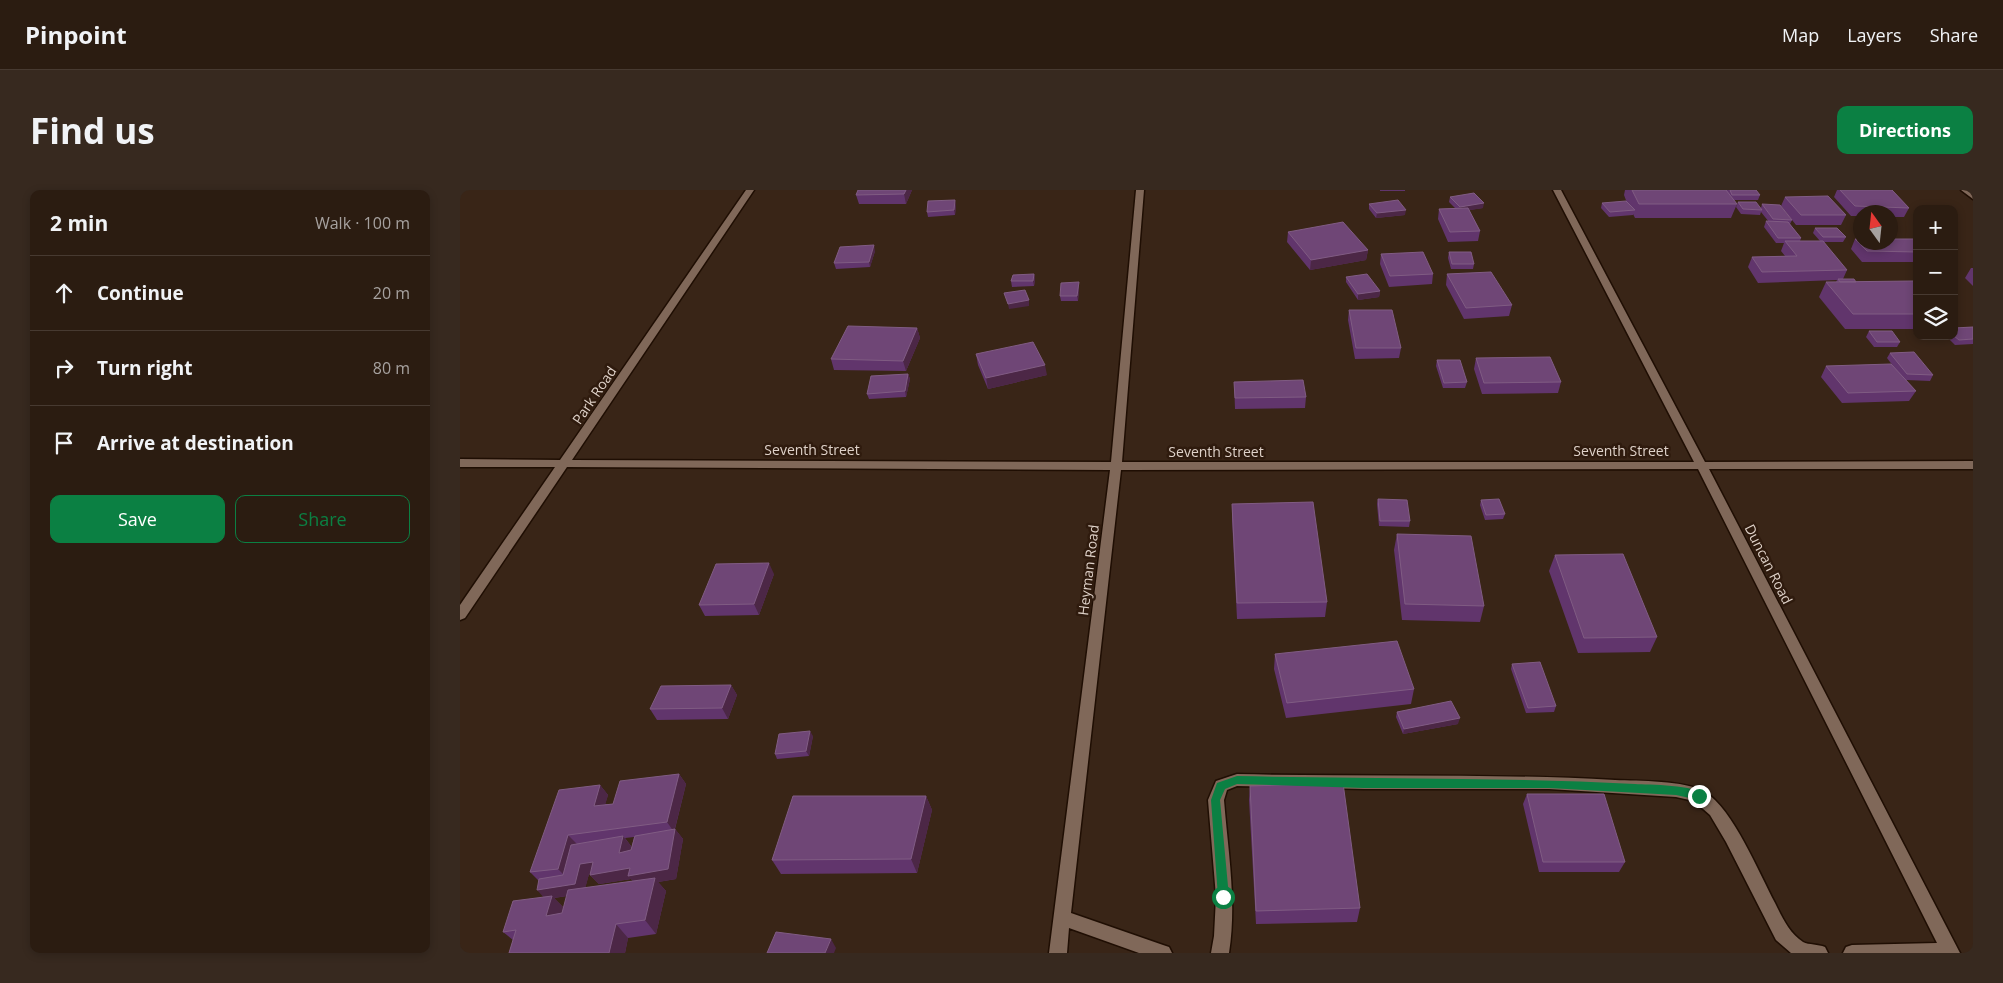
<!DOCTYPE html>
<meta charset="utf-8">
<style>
body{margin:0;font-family:"Open Sans",sans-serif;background:#37291f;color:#f1f3f6}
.controls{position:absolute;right:15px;top:15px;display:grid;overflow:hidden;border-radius:10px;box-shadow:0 2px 8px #0003}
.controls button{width:45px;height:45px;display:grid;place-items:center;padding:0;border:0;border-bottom:1px solid #473a31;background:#2b1c11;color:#f1f3f6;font:25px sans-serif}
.compass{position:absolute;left:1393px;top:15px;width:45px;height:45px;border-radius:50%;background:#2b1c11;box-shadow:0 2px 8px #0003;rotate:345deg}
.stop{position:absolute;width:15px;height:15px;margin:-11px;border:4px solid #0b8043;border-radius:50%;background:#fff}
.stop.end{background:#0b8043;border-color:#fff;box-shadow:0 1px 5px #0008}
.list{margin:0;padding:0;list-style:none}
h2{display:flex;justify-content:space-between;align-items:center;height:65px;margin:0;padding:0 20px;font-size:21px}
h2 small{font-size:16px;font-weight:400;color:#a6a19f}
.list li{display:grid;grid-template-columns:32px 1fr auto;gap:15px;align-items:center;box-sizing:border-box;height:75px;padding:0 20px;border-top:1px solid #473a31}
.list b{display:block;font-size:19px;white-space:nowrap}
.list em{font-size:16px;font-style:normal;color:#a6a19f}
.actions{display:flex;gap:10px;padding:15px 20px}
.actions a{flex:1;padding:11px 0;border:1px solid #0b8043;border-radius:10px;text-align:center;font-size:18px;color:#0b8043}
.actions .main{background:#0b8043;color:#fff}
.icon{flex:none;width:28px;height:28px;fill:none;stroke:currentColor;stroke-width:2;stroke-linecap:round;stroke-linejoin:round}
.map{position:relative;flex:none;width:1513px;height:763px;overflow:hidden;border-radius:10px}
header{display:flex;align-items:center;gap:30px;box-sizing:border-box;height:70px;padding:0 25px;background:#2b1c11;border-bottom:1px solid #473a31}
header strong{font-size:24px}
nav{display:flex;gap:28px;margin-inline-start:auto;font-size:18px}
.intro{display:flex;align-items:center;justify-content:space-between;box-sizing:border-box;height:120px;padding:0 30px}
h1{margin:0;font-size:35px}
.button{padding:12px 22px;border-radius:10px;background:#0b8043;color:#fff;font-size:18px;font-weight:700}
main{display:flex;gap:30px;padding:0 30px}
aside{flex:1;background:#2b1c11;border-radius:10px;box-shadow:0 2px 8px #0003}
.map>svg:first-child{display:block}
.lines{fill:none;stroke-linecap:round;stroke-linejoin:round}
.minor-casing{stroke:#1f0e03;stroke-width:3}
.minor{fill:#806859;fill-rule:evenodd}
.wall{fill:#61356c;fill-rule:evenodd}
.shaded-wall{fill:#4c2746}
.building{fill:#6f4676;stroke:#805c83}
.route{fill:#0b8043}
.labels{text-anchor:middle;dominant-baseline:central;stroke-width:5;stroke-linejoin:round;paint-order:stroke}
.street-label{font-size:14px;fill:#dfd2c9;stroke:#2f1b0e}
</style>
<header>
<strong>Pinpoint</strong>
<nav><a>Map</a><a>Layers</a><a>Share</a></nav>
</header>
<div class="intro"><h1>Find us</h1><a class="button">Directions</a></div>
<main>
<aside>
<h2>2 min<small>Walk · 100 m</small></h2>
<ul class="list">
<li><svg class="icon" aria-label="ahead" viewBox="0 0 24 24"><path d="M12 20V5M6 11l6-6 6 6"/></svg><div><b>Continue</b></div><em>20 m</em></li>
<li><svg class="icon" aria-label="right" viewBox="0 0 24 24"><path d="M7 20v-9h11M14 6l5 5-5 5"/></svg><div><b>Turn right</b></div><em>80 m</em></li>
<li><svg class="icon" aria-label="arrive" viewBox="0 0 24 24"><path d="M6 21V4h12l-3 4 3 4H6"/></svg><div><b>Arrive at destination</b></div></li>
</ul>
<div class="actions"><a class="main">Save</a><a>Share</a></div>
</aside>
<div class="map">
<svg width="1513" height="763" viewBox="0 0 1513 763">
<rect width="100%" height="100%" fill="#392517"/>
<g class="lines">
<g class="minor-casing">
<path id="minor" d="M286,0H294L112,270L651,272L676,0H684L662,272H1234L1093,0H1101L1245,272L1513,271V279H1249L1500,763H1383L1386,757L1392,755L1477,753L1238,279L661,280L611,723L703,755L709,757L712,763H679L609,738L607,763H589L650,280L107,277L5,428L0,430V415L95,277H0V269L100,270Z
M1501,0H1510L1513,3V9Z
M777,584C903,587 1029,583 1155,590C1178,591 1225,590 1245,602C1273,619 1299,683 1315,713C1322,727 1329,743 1343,752C1349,755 1358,754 1365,757L1368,763H1331L1316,750L1266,652L1250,625L1234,611L1216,607L1089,599H904L777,596L767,600L764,610C768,661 777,712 769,763H751L754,746L756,707L748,610L756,591Z"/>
</g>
<use href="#minor" class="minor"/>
</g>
<path class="wall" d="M452,0L446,14H399L396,5Z
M920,0H945V1H920Z
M1165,0H1296L1300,5L1298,10H1274L1277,14L1271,28H1175L1173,24V25L1149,27L1141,18L1142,13H1167L1164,5Z
M1377,0H1432L1449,18L1444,27H1430V22H1400V26H1391L1374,7Z
M990,7L1023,18L1009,20L1020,41L1018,51L988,52L978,29L979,19L995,18L989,12Z
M1325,7L1386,25L1381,35H1336L1321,16Z
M1278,12L1301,18L1302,14L1332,30L1330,34L1341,48L1340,51H1360L1353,43L1355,38L1386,47L1383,52H1363L1387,80L1383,89L1396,92L1457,96V139H1385L1359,107L1366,92H1376L1377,90L1298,93L1288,77L1292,67L1325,66L1321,61L1324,53H1316L1304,37L1306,31L1309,32L1301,22L1300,25L1281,24L1276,17Z
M909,14L945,25L916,28L909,19Z
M496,15L495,25L468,27L467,22Z
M828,42L908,60L906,70L850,80L827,52Z
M1395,49H1457V72H1402L1391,59Z
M415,61L410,77L376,79L374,73Z
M989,62L1014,74L1013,79H991L988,68Z
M921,64L973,84L972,94L929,97L920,74Z
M1511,78H1513V96L1505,88Z
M574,84L575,90L574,96L552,97L551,91Z
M987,84L1052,115L1049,126L1004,129L986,95Z
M886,87L920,101L919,107L898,110L886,92Z
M619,92V98L618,111H601L600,106Z
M889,120L941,158L939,168L895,169L888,130Z
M1513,137V154L1495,155L1486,146H1494V138Z
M457,138L460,148L446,181L374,180L371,169Z
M1409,141L1440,152L1437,157H1414L1406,147Z
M1430,163L1473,185L1470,191L1446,190L1456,201L1449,211L1382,213L1361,187L1366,176H1433L1427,168Z
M516,164L587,185L528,199L518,175Z
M1016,168L1101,192L1098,203L1022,204L1014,179Z
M977,170L1007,192L1005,198H983L976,176Z
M448,184L450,189L446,207L409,209L407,204Z
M774,192L846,207L845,218L775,219Z
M918,309L950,331L949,337L919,336L917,314Z
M1021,310L1045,324L1043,329L1025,330L1020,315Z
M772,314L867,412L865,427L777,429L772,329Z
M937,344L1024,416L1020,432L942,430L934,360Z
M1095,365L1197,447L1190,462L1118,463L1089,381Z
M314,384L299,425L245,426L239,415Z
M815,464L954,499L951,514L826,528L814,479Z
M1052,474L1096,516L1094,522L1066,523L1051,479Z
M271,495L277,505L268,529L197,530L190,519Z
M937,522L998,534L943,544L936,527Z
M353,546L349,566L317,569L315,564Z
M219,584L226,594L215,639L223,649L216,689L198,692L206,701L196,744L168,748L165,763H49L53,750L43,742L83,707L79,691L70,682L140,595L148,605L145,614H153ZM174,647L171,660L170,661L171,656L165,648ZM129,684H131L130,685L139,694L171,689L173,691L125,698ZM107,706L104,718L94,708Z
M790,596L900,718L897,732L796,734L789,610Z
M1067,604L1165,672L1159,682H1079L1063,614Z
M466,606L472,620L457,683L321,684L312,670Z"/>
<path class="shaded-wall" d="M446,0H452L446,14L444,4Z
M495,10L496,15L495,25L494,20Z
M1024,13L1023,18L999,22L1000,17Z
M946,20L945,25L916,28L917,23Z
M414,55L415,61L410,77L409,72Z
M908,60L906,70L850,80L851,70Z
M574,84L575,90L574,96L573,91Z
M619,92V98L618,111L617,106Z
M920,101L919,107L898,110V104Z
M569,110V116L549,119L548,114Z
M457,138L460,148L446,181L443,171Z
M585,175L587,185L528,199L526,188Z
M448,184L450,189L446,207L445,201Z
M309,373L314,384L299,425L294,414Z
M271,495L277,505L268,529L262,518Z
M1000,528L998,534L943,544L944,539Z
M350,541L353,546L349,566L346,561Z
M219,584L226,594L214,642L207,632Z
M140,595L148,605L142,626L134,616Z
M466,606L472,620L457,683L451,669Z
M215,639L223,649L216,689L198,692L206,701L196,744L185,730L177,696L171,689L139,694L130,685Z
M108,645L117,654L107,688L98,679Z
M163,646L171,656L168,672L159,663Z
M133,672L142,682L129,684L124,703L94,708L105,719L100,739L86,726V710L77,700L115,694L120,674Z
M156,734L168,748L165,763H149Z
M371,749L376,758L374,763H365Z"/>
<path class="building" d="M398,0H446L444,4L396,5Z
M1172,0H1266L1277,14H1179Z
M1270,0H1296L1300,5H1272Z
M1380,0H1432L1449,18L1395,16Z
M1014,3L1024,13L1000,17L990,7Z
M1368,6L1386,25H1341L1325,7Z
M495,10L494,20L467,22L468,11Z
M938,10L946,20L917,23L909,14Z
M1166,11L1175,20L1150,22L1142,13Z
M1278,12H1296L1302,20L1283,19Z
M1302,14L1320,15L1332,30L1313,29Z
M1008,18L1020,41L990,42L979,19Z
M1306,31L1328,32L1341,48H1318Z
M883,32L908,60L851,70L828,42Z
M1355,38H1377L1386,47H1363Z
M1395,49H1400V52H1430V49H1457V62L1407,61Z
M1325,51H1363L1387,80L1302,82L1292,67L1337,66Z
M414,55L409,72L374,73L380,57Z
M963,62L973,84L930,86L921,64Z
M989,62H1011L1014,74H992Z
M1031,82L1052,115L1006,118L987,84Z
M574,84L573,91H551L553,85Z
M907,84L920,101L898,104L886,87Z
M1378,89H1394L1396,92H1380Z
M1453,91L1457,96V124H1393L1366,92Z
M619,92L617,106H600L601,93Z
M565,100L569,110L548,114L544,103Z
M889,120H932L941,158H896Z
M388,136L457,138L443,171L371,169Z
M1513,137V149L1499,150L1494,146V138Z
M1409,141H1432L1440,152H1417Z
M573,152L585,175L526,188L516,164Z
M1454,162L1473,185L1447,184L1430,163Z
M1090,167L1101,192L1024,193L1016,168Z
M977,170H1000L1007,192L984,193Z
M1431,174L1456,201L1388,203L1366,176Z
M448,184L445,201L407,204L411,186Z
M843,190L846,207L775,208L774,192Z
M918,309L947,310L950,331H920Z
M1039,309L1045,324L1026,325L1021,310Z
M853,312L867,412L777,413L772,314Z
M937,344L1011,346L1024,416L945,414Z
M1163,364L1197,447L1124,448L1095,365Z
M309,373L294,414L239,415L256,374Z
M937,451L954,499L827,513L815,464Z
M1080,472L1096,516L1068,518L1052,474Z
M271,495L262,518L190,519L201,496Z
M991,511L1000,528L944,539L937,522Z
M350,541L346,561L315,564L319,544Z
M219,584L207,632L108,645L98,679L70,682L99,600L140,595L134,616L153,614L160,591Z
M883,593L900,718L796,721L790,596Z
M1067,604H1144L1165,672H1083Z
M333,606H466L451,669L312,670Z
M215,639L208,679L168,686L170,678L130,685L133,672L120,674L115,694L77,700L79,689L103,685L111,655L163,646L159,663L171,660L175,646Z
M195,688L185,730L156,734L149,763H49L56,740L43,742L53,711L92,706L86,726L102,723L108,700Z
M316,742L371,749L365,763H307Z"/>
<path class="route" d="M777,586C910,589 1042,587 1175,594C1188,595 1237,594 1244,606L1239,610L1216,605L1089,598H904L777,594L765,599L760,610L769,707L767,711L763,712L759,711L758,707L751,610L757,593Z"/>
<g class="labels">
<g class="street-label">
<text transform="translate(134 205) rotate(-56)">Park Road</text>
<text x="352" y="259">Seventh Street</text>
<text x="1161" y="260">Seventh Street</text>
<text x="756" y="261">Seventh Street</text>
<text transform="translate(1309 374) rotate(63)">Duncan Road</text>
<text transform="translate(628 380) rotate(-83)">Heyman Road</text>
</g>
</g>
</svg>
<div class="controls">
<button>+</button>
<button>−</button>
<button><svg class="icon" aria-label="layers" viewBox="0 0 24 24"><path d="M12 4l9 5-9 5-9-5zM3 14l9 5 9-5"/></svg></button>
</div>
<svg class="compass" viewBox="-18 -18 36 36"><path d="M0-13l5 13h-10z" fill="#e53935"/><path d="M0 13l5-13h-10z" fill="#a6a19f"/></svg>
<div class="stop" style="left:763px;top:707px"></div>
<div class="stop end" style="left:1239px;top:606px"></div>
</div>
</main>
